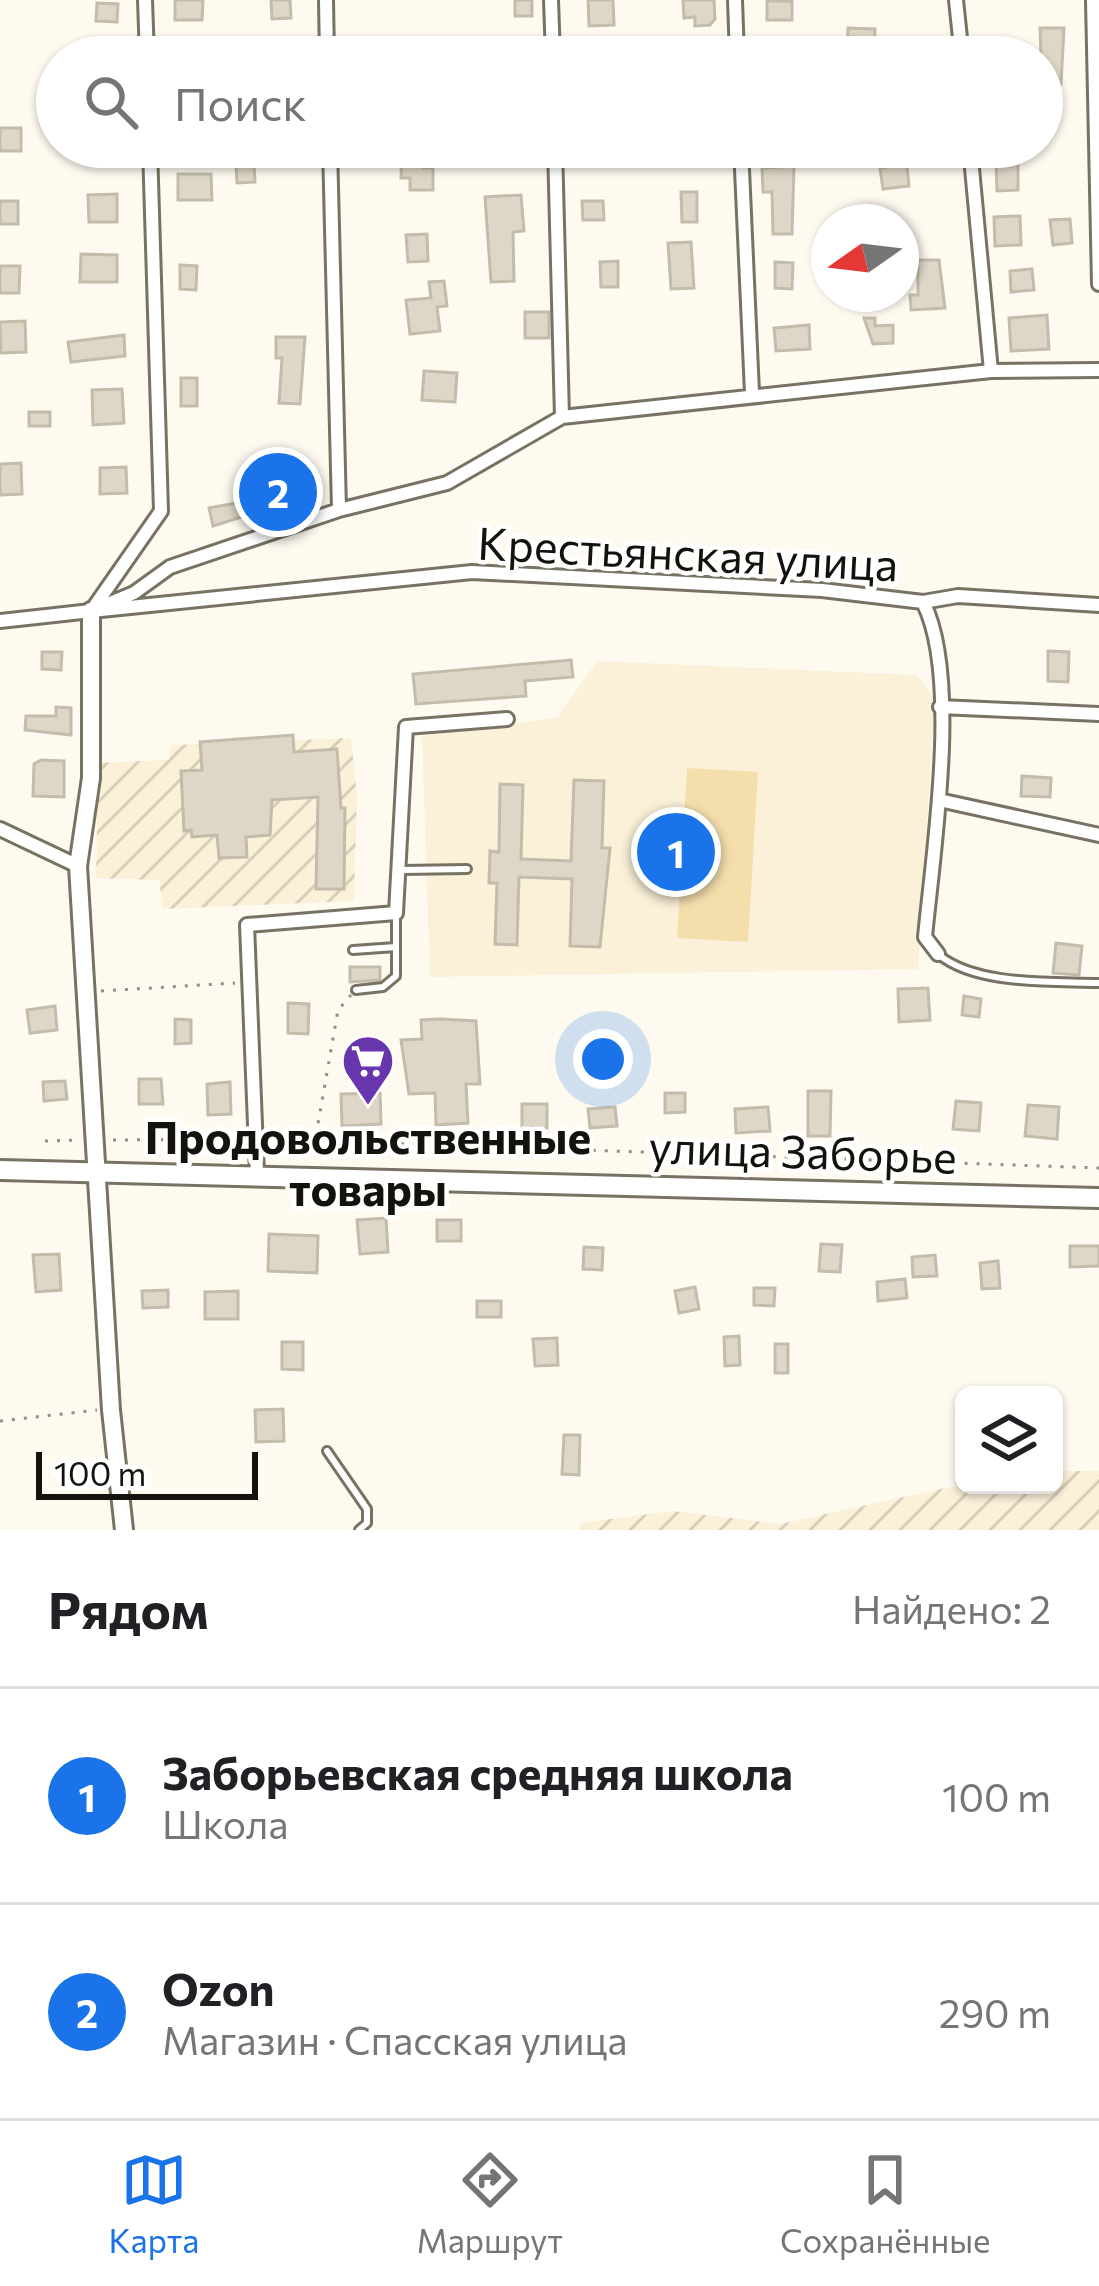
<!DOCTYPE html>
<html lang="ru">
<meta charset="utf-8">
<style>
body{margin:0;font-family:Commissioner,sans-serif;background:#f6f6f6;color:#202124}
.controls{position:absolute;right:36px;bottom:36px;display:grid;overflow:hidden;border-radius:18px;box-shadow:0 3px 9px #0004}
.controls button{width:108px;height:108px;display:grid;place-items:center;padding:0;border:0;border-bottom:3px solid #e0e0e0;background:#fff;color:#202124;font:60px sans-serif}
.compass{position:absolute;left:811px;top:204px;width:108px;height:108px;border-radius:50%;background:#fff;box-shadow:0 3px 9px #0004;rotate:256deg}
.scale{position:absolute;left:36px;bottom:30px;width:222px;box-sizing:border-box;padding-left:12px;border:6px solid #14120c;border-top:0;font-size:33px;line-height:42px;white-space:nowrap;color:#14120c;-webkit-text-stroke:9px #fff;paint-order:stroke}
.you{position:absolute;left:603px;top:1059px;width:42px;height:42px;margin:-30px;border:9px solid #fff;border-radius:50%;background:#1a73e8;box-shadow:0 0 0 18px #1a73e833}
.badge{display:grid;place-items:center;width:78px;height:78px;border-radius:50%;background:#1a73e8;color:#fff;font-size:39px;font-weight:700}
.pin{position:absolute;translate:-50% -50%;border:6px solid #fff;box-shadow:0 3px 12px #0006}
.list{margin:0;padding:0;list-style:none}
h2{display:flex;justify-content:space-between;align-items:center;height:156px;margin:0;padding:0 48px;font-size:51px}
h2 small{font-size:39px;font-weight:400;color:#757577}
.list li{display:grid;grid-template-columns:78px 1fr auto;gap:36px;align-items:center;box-sizing:border-box;height:216px;padding:0 48px;border-top:3px solid #e0e0e0}
.list b{display:block;font-size:45px;white-space:nowrap}
.list p{margin:0;font-size:39px;white-space:nowrap;color:#757577}
.list em{font-size:39px;font-style:normal;color:#757577}
.icon{flex:none;width:66px;height:66px;fill:none;stroke:currentColor;stroke-width:2;stroke-linecap:round;stroke-linejoin:round}
.map{position:relative;flex:none;width:1099px;height:1530px;overflow:hidden}
.search{position:absolute;background:#fff;box-shadow:0 3px 9px #0004;left:36px;right:36px;top:36px;height:132px;display:flex;align-items:center;gap:30px;box-sizing:border-box;padding:0 42px;border-radius:66px;color:#757577;font-size:45px}
.sheet{height:588px;background:#fff}
nav{display:flex;justify-content:space-around;align-items:center;box-sizing:border-box;height:168px;border-top:3px solid #e0e0e0;background:#fff;font-size:33px;color:#757577}
nav a{display:grid;justify-items:center;gap:6px}
nav .on{color:#1a73e8}
.map>svg:first-child{display:block}
.built{fill:#fbf1d9}
.industrial{fill:url(#industrial-furrows)}
.pitch{fill:#f4dfac}
.building{fill:#ded7c7;stroke:#c3bcab;stroke-width:3}
.lines{fill:none;stroke-linecap:round;stroke-linejoin:round}
.lane-casing{stroke:#787263;stroke-width:12}
.street-casing{stroke:#787263;stroke-width:18}
.secondary-casing{stroke:#787263;stroke-width:22}
.primary-casing{stroke:#787263;stroke-width:24}
.path{stroke:#918e86;stroke-width:3;stroke-dasharray:3 9;stroke-linecap:butt}
.lane{stroke:#fff;stroke-width:6}
.street{stroke:#fff;stroke-width:12}
.secondary{stroke:#fff;stroke-width:16}
.primary{stroke:#fff;stroke-width:18}
.labels{text-anchor:middle;dominant-baseline:central;stroke-width:9;stroke-linejoin:round;paint-order:stroke}
.street-label{font-size:45px;fill:#14120c;stroke:#fff}
.poi-label{font-size:45px;font-weight:bold;fill:#14120c;stroke:#fff}
</style>
<div class="map">
<svg width="1099" height="1530" viewBox="0 0 1099 1530">
<defs>
<pattern id="industrial-furrows" width="10" height="10" patternUnits="userSpaceOnUse" patternTransform="scale(3)"><rect width="10" height="10" fill="#fbf1d9"/><path d="M-1 1l2-2M0 10L10 0M9 11l2-2" fill="none" stroke="#d6ceb9"/></pattern>
</defs>
<rect width="100%" height="100%" fill="#fefaf0"/>
<path class="built" d="M597,661L917,675L935,699L918,969L430,977L422,736L557,718Z"/>
<path class="industrial" d="M351,738L357,796L354,901L163,909L159,880L96,878L98,763L169,760L171,745Z
M1054,1471H1099V1530H580V1523L673,1511L780,1524L964,1484L1054,1485Z"/>
<path class="pitch" d="M687,768L758,772L748,942L677,938Z"/>
<path class="building" d="M175,0H203L202,20H175Z
M271,0H290L291,18L272,19Z
M515,0H532V16H515Z
M588,0H613L614,25L589,26Z
M683,0H714L715,19L710,25L695,26V17L684,18Z
M767,1H792V20H767Z
M97,3L118,4L117,22L96,21Z
M848,28L875,29L874,53H847Z
M1040,28H1064L1061,84L1042,83Z
M0,128H21V151H0Z
M402,147H424L423,168H433V190H410V178H401Z
M494,147H521L522,158H494Z
M890,147H905L909,186L883,189L880,168L892,166Z
M996,162H1018V190L997,191Z
M254,164L255,182L237,183L236,165Z
M794,166L792,234H773L772,192H763L762,168Z
M178,174H211L212,200H178Z
M681,192H697V222H682Z
M117,194V222H89L88,195Z
M521,195L524,231L513,232L514,281L491,282L485,197Z
M0,201H18V224H0Z
M582,201H603L604,220H583Z
M1020,216L1021,245L995,246L994,217Z
M1070,219L1072,243L1053,245L1050,220Z
M427,234L428,261L408,262L406,235Z
M691,242L694,288L671,289L668,243Z
M81,254L117,255V282H80Z
M918,260H939L945,308L911,310L910,295H918Z
M618,261V287H601L600,262Z
M775,262L793,263L792,289L775,288Z
M180,265L197,266L196,290L180,289Z
M0,266H20L19,293H0Z
M1032,269L1034,290L1011,292L1010,271Z
M444,281L447,306L437,307L440,331L410,334L406,300L431,298L429,282Z
M525,312H549V338H525Z
M1047,315L1049,349L1011,351L1009,318Z
M864,318H875V326L893,325V343L873,344Z
M25,321L26,352L1,353L0,322Z
M809,325L810,349L776,351L774,328Z
M124,335L125,356L71,362L68,342Z
M276,337H305L300,404L279,403L282,358H276Z
M424,371L457,373L455,402L422,400Z
M181,378H197V406H181Z
M122,389L124,423L93,425L92,390Z
M29,412H50V426H29Z
M21,463L22,494L0,495V464Z
M126,467L127,493L100,494V468Z
M281,486L286,503L213,526L209,508L247,501L246,496Z
M1048,651L1069,652L1068,682L1048,681Z
M42,652H62L61,670L42,669Z
M571,660L573,677L525,681L526,696L416,704L413,674Z
M56,707L71,708V735L25,730L26,716H56Z
M293,735L294,752L337,749L341,808H345L344,889H316L318,797L272,800L270,835L246,837L247,857L219,858L217,835L192,837L191,830L184,831L181,771L202,770L200,742Z
M41,760L64,761V797L33,796L34,764Z
M1022,776L1051,778L1050,797L1021,796Z
M574,780L604,781L602,848H610L600,947L570,946L572,879L519,877L517,945L495,944L497,883H489L490,851L499,852L500,784L523,785L521,859L571,861Z
M1056,943L1082,946L1079,975L1053,973Z
M350,967H380V980L350,982Z
M928,988L930,1020L899,1022L898,989Z
M964,996L981,999L979,1017L962,1015Z
M288,1003L309,1004L308,1034L288,1033Z
M55,1006L57,1030L30,1033L27,1010Z
M175,1019L191,1020V1043L175,1044Z
M440,1019L476,1021L480,1084H466L468,1123L436,1125L435,1093L409,1094L401,1040L422,1039L421,1020Z
M139,1079H161L163,1104H139Z
M65,1081L67,1099L44,1101L43,1082Z
M230,1082L231,1114L208,1115L207,1084Z
M808,1091H831L830,1136H808Z
M380,1093L381,1124L342,1126L341,1094Z
M665,1093H685V1112L665,1113Z
M956,1101L981,1103L979,1131L953,1129Z
M522,1104H547V1128H522Z
M1028,1105L1059,1107L1057,1139L1025,1136Z
M615,1107L617,1126L590,1128L588,1109Z
M768,1107L770,1131L736,1133L735,1109Z
M386,1218L388,1252L360,1254L357,1220Z
M437,1220H461V1241H437Z
M269,1234L318,1236L317,1273L268,1271Z
M821,1244L842,1245L840,1272L819,1271Z
M1070,1246H1099V1266L1070,1267Z
M584,1247L603,1248L602,1270L583,1269Z
M59,1254L61,1290L36,1292L33,1255Z
M935,1255L937,1276L913,1277L912,1257Z
M998,1261L1000,1288L982,1289L980,1263Z
M905,1279L907,1298L878,1301L877,1282Z
M695,1287L699,1309L679,1313L675,1291Z
M754,1288H775L774,1306L754,1305Z
M168,1290V1307L143,1308L142,1291Z
M238,1291V1319H205V1292Z
M477,1301H501V1317H477Z
M739,1336L740,1365L725,1366L724,1337Z
M557,1338L558,1365L535,1366L533,1339Z
M282,1342H303V1370L282,1369Z
M775,1344H788V1373H775Z
M283,1409L284,1441L256,1442L255,1410Z
M564,1435H580L579,1475L562,1474Z"/>
<g class="lines">
<g class="lane-casing">
<path id="lane" d="M402,870L467,869
M353,950L396,947V916
M939,955C978,986 1052,981 1099,983
M356,990L383,987L396,976V947
M327,1451L367,1509V1523L359,1530"/>
</g>
<g class="street-casing">
<path id="street" d="M145,0L147,57
M326,0L327,57
M551,0L553,57
M735,0L737,57
M956,0L962,57
M1093,0L1099,284
M330,147L339,510
M555,147L562,417
M741,147L752,393
M970,147L991,371
M923,602L958,596L1099,605
M92,610L161,511L150,147
M91,611L472,572L822,590L923,602C961,676 933,852 925,937L938,954
M0,621L91,611L134,593L170,567L339,510L447,483L562,417L991,371L1099,370
M940,707L1099,714
M939,800L1099,835
M0,829L78,866
M257,1174L247,925L396,913L406,727L507,719"/>
</g>
<g class="secondary-casing">
<path id="secondary" d="M91,611V778L78,866L111,1410L124,1530"/>
</g>
<g class="primary-casing">
<path id="primary" d="M0,1170L1099,1198"/>
</g>
<path class="path" d="M101,991L235,983
M316,1135L338,1010L351,995
M269,1139L1099,1168
M113,1140L242,1139
M45,1141L80,1140
M239,1141V1161
M0,1421L97,1410"/>
<use href="#lane" class="lane"/>
<use href="#street" class="street"/>
<use href="#secondary" class="secondary"/>
<use href="#primary" class="primary"/>
</g>
<defs>
<g id="supermarket-pin" transform="scale(2.7)"><path d="M0 17L-7.5 6A9.5 9.5 0 1 1 7.5 6Z" fill="#6735ac" stroke="#fff"/><path d="M-6-5.5h2.5l.6 2H6L4.5 2H-2.5L-4.4-4H-6ZM-1.5 3.2a1.3 1.3 0 1 0 .1 0ZM3 3.2a1.3 1.3 0 1 0 .1 0Z" fill="#fff"/></g>
</defs>
<g fill-rule="evenodd">
<use href="#supermarket-pin" x="368" y="1061"/>
</g>
<g class="labels">
<g class="street-label">
<text transform="translate(688 552) rotate(3)">Крестьянская улица</text>
<text transform="translate(803 1150) rotate(2)">улица Заборье</text>
</g>
<g class="poi-label">
<text x="368" y="1135">Продовольственные<tspan x="368" dy="52">товары</tspan></text>
</g>
</g>
</svg>
<div class="controls">
<button><svg class="icon" aria-label="layers" viewBox="0 0 24 24"><path d="M12 4l9 5-9 5-9-5zM3 14l9 5 9-5"/></svg></button>
</div>
<svg class="compass" viewBox="-18 -18 36 36"><path d="M0-13l5 13h-10z" fill="#e53935"/><path d="M0 13l5-13h-10z" fill="#757577"/></svg>
<div class="scale">100 m</div>
<div class="you"></div>
<div class="pin badge" style="left:676px;top:852px">1</div>
<div class="pin badge" style="left:278px;top:492px">2</div>
<div class="search"><svg class="icon" aria-label="search" viewBox="0 0 24 24"><circle cx="10" cy="10" r="6"/><path d="M15 15l6 6"/></svg>Поиск</div>
</div>
<section class="sheet">
<h2>Рядом<small>Найдено: 2</small></h2>
<ul class="list">
<li><span class="badge">1</span><div><b>Заборьевская средняя школа</b><p>Школа</p></div><em>100 m</em></li>
<li><span class="badge">2</span><div><b>Ozon</b><p>Магазин · Спасская улица</p></div><em>290 m</em></li>
</ul>
</section>
<nav>
<a class="on"><svg class="icon" aria-label="map" viewBox="0 0 24 24"><path d="M3 6l6-2 6 2 6-2v14l-6 2-6-2-6 2zM9 4v14M15 6v14"/></svg>Карта</a>
<a><svg class="icon" aria-label="directions" viewBox="0 0 24 24"><path d="M12 3l9 9-9 9-9-9zM9 14v-3h6M13 9l2 2-2 2"/></svg>Маршрут</a>
<a><svg class="icon" aria-label="saved" viewBox="0 0 24 24"><path d="M7 4h10v16l-5-4-5 4z"/></svg>Сохранённые</a>
</nav>
